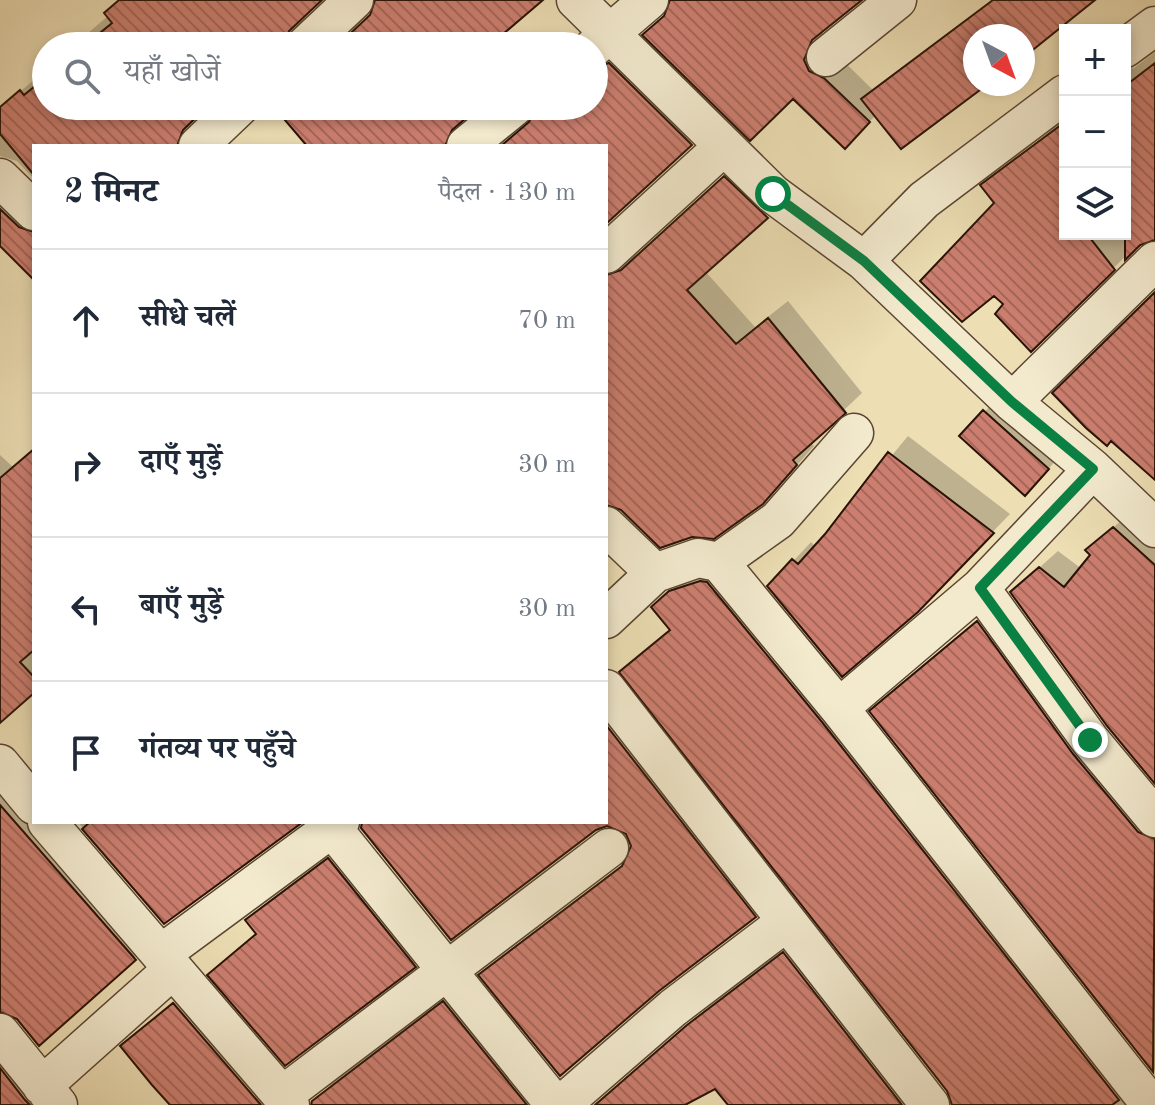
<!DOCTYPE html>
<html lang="hi">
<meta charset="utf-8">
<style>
body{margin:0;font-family:"Old Standard TT","Noto Serif Devanagari",serif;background:#f2f2f3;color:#1f2937}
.controls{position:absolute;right:24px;top:24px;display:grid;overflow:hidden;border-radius:0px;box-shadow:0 4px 12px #0003}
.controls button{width:72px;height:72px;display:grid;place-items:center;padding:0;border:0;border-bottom:2px solid #e0e1e3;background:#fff;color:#1f2937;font:40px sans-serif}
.compass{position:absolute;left:963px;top:24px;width:72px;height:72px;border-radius:50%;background:#fff;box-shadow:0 4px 12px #0003;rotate:139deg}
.stop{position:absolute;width:24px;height:24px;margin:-18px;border:6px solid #0b8043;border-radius:50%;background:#fff}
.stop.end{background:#0b8043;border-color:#fff;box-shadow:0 2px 8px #0008}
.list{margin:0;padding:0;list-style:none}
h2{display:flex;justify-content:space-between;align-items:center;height:104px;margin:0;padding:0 32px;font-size:34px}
h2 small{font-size:26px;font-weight:400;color:#747a83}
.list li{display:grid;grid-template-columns:52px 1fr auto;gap:24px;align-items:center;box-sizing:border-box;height:144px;padding:0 32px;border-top:2px solid #e0e1e3}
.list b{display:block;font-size:30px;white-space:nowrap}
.list em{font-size:26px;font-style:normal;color:#747a83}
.icon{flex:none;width:44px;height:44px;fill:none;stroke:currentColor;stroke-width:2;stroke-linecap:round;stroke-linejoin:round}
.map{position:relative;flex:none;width:1155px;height:1105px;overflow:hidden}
.search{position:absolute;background:#fff;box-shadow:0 4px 12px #0003;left:32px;top:32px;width:576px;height:88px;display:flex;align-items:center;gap:20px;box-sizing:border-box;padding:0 28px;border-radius:44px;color:#747a83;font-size:30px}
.panel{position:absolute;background:#fff;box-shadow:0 4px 12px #0003;left:32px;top:144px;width:576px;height:680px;border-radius:0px}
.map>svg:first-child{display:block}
.shadow{fill:#0003}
.building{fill:url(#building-back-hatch);stroke:#291206;stroke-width:2}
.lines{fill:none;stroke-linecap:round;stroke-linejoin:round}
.minor-casing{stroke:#5a4532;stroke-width:41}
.minor{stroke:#f3eace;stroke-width:38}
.route{stroke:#0b8043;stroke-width:10}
</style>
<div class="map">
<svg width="1155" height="1105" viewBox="0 0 1155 1105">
<defs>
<pattern id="building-back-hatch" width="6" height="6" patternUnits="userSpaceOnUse" patternTransform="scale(2)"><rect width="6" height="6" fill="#cc7f70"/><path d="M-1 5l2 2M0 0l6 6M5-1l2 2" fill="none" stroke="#a6675a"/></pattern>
</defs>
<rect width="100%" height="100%" fill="#eddeb4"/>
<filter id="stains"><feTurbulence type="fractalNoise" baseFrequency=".0025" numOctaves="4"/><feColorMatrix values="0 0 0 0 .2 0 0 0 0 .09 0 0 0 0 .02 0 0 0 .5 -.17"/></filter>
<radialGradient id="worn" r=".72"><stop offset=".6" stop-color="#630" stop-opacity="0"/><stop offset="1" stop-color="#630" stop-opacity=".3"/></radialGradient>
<path class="shadow" d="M120,0H320L302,18L301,33L314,46H73L109,15Z
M672,0H860L823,31L822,40L873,90L993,0H1097L1023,56V36H975V84H987L876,115L845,146L793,96L645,35L671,9Z
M605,49L709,126L606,222V146H497L544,106H594V60Z
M1155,52V239L1139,243L1031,349L1005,304L997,203L983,185L1065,119V234H1125V65L1128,63L1133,69Z
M46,70V106H205L194,131L205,146H34V179L17,161L0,156V108Z
M276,106H477L463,119L462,131L473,146H309Z
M743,159L785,198L705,271L755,327L788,301L862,393L810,442L814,446L781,483L691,535L661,546L613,503H606V245L617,257L630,258L642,252Z
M0,169L34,205V277L0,243Z
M1003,392L1066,449L1044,474L962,436Z
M908,436L1010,514L917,610L770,586L811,542L816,547Z
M34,449V690L0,721V455L13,467Z
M1132,511L1155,531V781L1031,575L1058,551L1082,569L1093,555L1088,550Z
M719,564L1155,1105H953L949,1090L622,672L671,628L654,607L689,574Z
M995,605L1155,814V1071L872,711Z
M606,691L770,900L755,916L481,975L631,858L629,834L617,825L595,829L370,822H606Z
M0,764L153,941L39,1043L8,1010L0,1011Z
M78,822H300L164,922Z
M343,845L429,951L414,965L210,975L258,933L247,920L262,906Z
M802,936L940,1105H730L715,1086L683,1105H594L707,1008Z
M462,985L561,1105H313L332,1083Z
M192,986L296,1105H173L123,1047Z
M0,1029L65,1105H0Z"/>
<path class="building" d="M119,0H322L289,31L284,46H84L112,23L104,13Z
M375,0H543L489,46H337L370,15Z
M670,0H862L812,40L804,60L809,71L824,78L870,122L845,149L793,99L750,141L642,35L664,16Z
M993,0H1095L1024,57L1023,36H975V84H988L901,149L861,99Z
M609,63L692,145L606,224V146H501L529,122L536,106H594V68Z
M1155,63V240L1140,245L1125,260V86Z
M46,77V106H208L183,130L177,146H34V175L0,134V107L20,90L24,95Z
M273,106H480L452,130L445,146H307Z
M1065,122V234H1087L1115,270L1031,352L995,314L1003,304L994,296L962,322L920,281L994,203L980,185Z
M724,176L768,218L687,290L736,344L768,318L846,413L793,460L797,465L763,504L714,539L692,537L660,548L621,510L606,505V275L621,270Z
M0,209L19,227L34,232V280L0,246Z
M1155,292V480L1111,441L1107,446L1086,428L1052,393Z
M983,410L1049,469L1025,496L959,436Z
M34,449V650L20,662L34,677V693L0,723V478Z
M888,452L994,533L918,612L842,677L767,586L792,559L798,564L825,534Z
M1113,527L1155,565V784L1107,726L1010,592L1039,567L1064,587L1090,555L1085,550Z
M700,581L707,582L822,722L1119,1100L1112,1105H952L947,1091L619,672L670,630L651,607L669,591Z
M977,621L1073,754L1138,832L1155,839L1153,1072L869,711Z
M606,725L756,917L659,991L560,1076L478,975L622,866L631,846L626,834L607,826L596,830L451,940L361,828L362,822H606Z
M0,805L136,960L39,1046L17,1019L0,1012Z
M90,822H303L164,924L82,829Z
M328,858L416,967L285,1066L207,975L256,934L245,920Z
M783,952L902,1105H728L715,1089L685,1105H595L687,1025Z
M443,1001L527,1105H311L312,1101Z
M173,1003L261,1105H170L152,1085L120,1046Z
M0,1068L25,1100L30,1105H0Z"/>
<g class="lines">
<g class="minor-casing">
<path id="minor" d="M576,0L773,194L864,261L1012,402L1093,469L1155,528
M305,46L354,0
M594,47L649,0
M1125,48L1155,26
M826,57L897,0
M198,146L240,106
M466,146L515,106
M0,178L34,211
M606,254L724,146
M864,261L924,200L1065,94
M1012,402L1155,261
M606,526L655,573L698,558L719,562L778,520L854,433
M719,562L839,708L1151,1105
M980,588L1090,740L1155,818
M606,619L655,573
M606,689L930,1105
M839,708L980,588L1093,469
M0,764L34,805
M47,822L290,1105
M333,829L555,1105
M161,954L340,822
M0,1033L58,1105
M42,1086L172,970
M283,1095L609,848
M561,1105L673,1008L785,923"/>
</g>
<use href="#minor" class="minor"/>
</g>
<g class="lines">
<path class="route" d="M773,194L864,261L1012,402L1093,469L980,588L1090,740"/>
</g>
<rect width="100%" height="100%" filter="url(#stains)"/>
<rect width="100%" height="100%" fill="url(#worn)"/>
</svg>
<div class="controls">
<button>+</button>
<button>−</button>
<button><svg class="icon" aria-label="layers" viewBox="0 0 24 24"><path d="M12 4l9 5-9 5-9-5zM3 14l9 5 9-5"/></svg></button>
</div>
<svg class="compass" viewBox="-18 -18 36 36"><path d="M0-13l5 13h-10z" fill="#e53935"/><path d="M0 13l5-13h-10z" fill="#747a83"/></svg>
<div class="stop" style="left:773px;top:194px"></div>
<div class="stop end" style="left:1090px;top:740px"></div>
<div class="search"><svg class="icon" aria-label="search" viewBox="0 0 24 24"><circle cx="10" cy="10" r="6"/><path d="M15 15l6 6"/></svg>यहाँ खोजें</div>
<section class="panel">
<h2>2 मिनट<small>पैदल · 130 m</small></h2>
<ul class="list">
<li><svg class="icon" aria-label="ahead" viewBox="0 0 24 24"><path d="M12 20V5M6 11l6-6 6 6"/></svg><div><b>सीधे चलें</b></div><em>70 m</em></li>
<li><svg class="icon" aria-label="right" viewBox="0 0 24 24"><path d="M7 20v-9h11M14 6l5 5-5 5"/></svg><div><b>दाएँ मुड़ें</b></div><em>30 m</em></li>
<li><svg class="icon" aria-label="left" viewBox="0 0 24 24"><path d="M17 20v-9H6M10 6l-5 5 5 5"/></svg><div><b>बाएँ मुड़ें</b></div><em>30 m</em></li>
<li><svg class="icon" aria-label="arrive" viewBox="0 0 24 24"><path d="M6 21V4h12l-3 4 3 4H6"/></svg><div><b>गंतव्य पर पहुँचे</b></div></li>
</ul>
</section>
</div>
